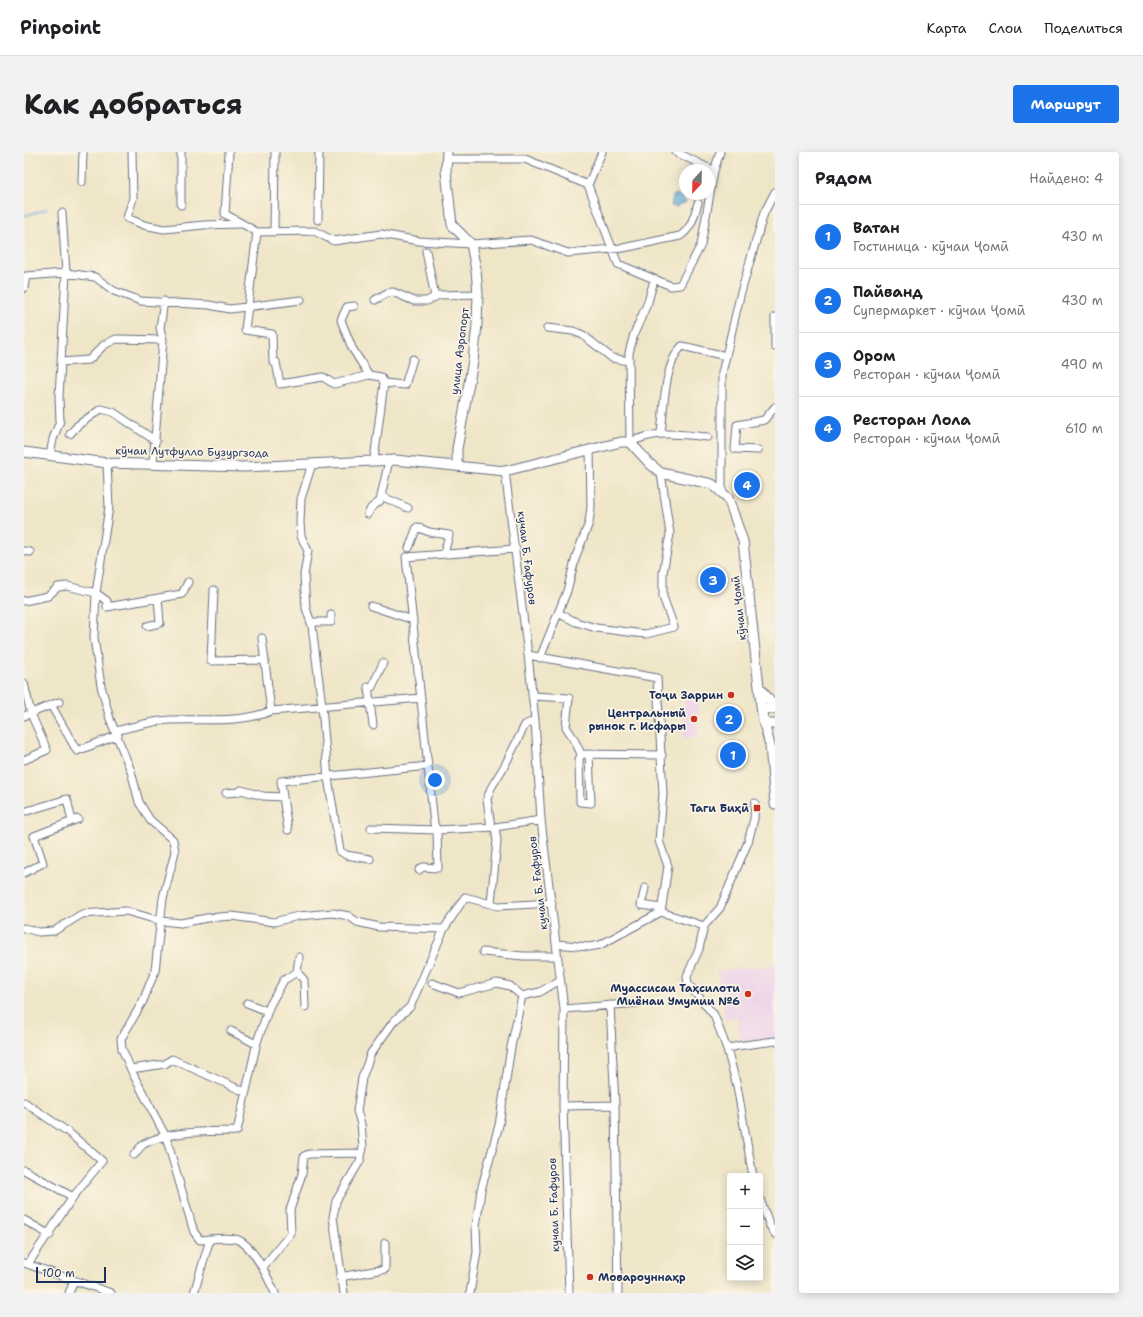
<!DOCTYPE html>
<html lang="ru">
<meta charset="utf-8">
<style>
body{margin:0;font-family:"Shantell Sans",sans-serif;background:#f2f2f2;color:#202124}
.controls{position:absolute;right:12px;bottom:12px;display:grid;overflow:hidden;border-radius:4px;box-shadow:0 2px 10px #0003}
.controls button{width:36px;height:36px;display:grid;place-items:center;padding:0;border:0;border-bottom:1px solid #e0e0e0;background:#fff;color:#202124;font:20px sans-serif}
.compass{position:absolute;left:655px;top:12px;width:36px;height:36px;border-radius:50%;background:#fff;box-shadow:0 2px 10px #0003;rotate:202deg}
.scale{position:absolute;left:12px;bottom:10px;width:70px;box-sizing:border-box;padding-left:4px;border:2px solid #1b2f5e;border-top:0;font-size:11px;line-height:14px;white-space:nowrap;color:#1b2f5e;-webkit-text-stroke:3px #fcf5e5;paint-order:stroke}
.you{position:absolute;left:411px;top:628px;width:14px;height:14px;margin:-10px;border:3px solid #fff;border-radius:50%;background:#1a73e8;box-shadow:0 0 0 6px #1a73e833}
.badge{display:grid;place-items:center;width:26px;height:26px;border-radius:50%;background:#1a73e8;color:#fff;font-size:13px;font-weight:700}
.pin{position:absolute;translate:-50% -50%;border:2px solid #fff;box-shadow:0 1px 4px #0006}
.list{margin:0;padding:0;list-style:none}
h2{display:flex;justify-content:space-between;align-items:center;height:52px;margin:0;padding:0 16px;font-size:17px}
h2 small{font-size:13px;font-weight:400;color:#757577}
.list li{display:grid;grid-template-columns:26px 1fr auto;gap:12px;align-items:center;box-sizing:border-box;height:64px;padding:0 16px;border-top:1px solid #e0e0e0}
.list b{display:block;font-size:15px;white-space:nowrap}
.list p{margin:0;font-size:13px;white-space:nowrap;color:#757577}
.list em{font-size:13px;font-style:normal;color:#757577}
.icon{flex:none;width:22px;height:22px;fill:none;stroke:currentColor;stroke-width:2;stroke-linecap:round;stroke-linejoin:round}
.map{position:relative;flex:none;width:751px;height:1141px;overflow:hidden;border-radius:4px}
header{display:flex;align-items:center;gap:24px;box-sizing:border-box;height:56px;padding:0 20px;background:#fff;border-bottom:1px solid #e0e0e0}
header strong{font-size:19px}
nav{display:flex;gap:22px;margin-inline-start:auto;font-size:14px}
.intro{display:flex;align-items:center;justify-content:space-between;box-sizing:border-box;height:96px;padding:0 24px}
h1{margin:0;font-size:28px}
.button{padding:10px 18px;border-radius:4px;background:#1a73e8;color:#fff;font-size:14px;font-weight:700}
main{display:flex;gap:24px;padding:0 24px}
aside{flex:1;background:#fff;border-radius:4px;box-shadow:0 2px 10px #0003}
.map>svg:first-child{display:block}
.built{fill:#ecd1ea}
.water{fill:#67addd;stroke:#416e9e}
.lines{fill:none;stroke-linecap:round;stroke-linejoin:round}
.stream{stroke:#67addd;stroke-width:1.5}
.minor-casing{stroke:#656f83;stroke-width:9}
.major-casing{stroke:#656f83;stroke-width:11}
.minor{stroke:#fff;stroke-width:7}
.major{stroke:#fff;stroke-width:9}
.poi-dot{fill:#c8321e;stroke:#fcf5e5;stroke-width:1.5}
.labels{text-anchor:middle;dominant-baseline:central;stroke-width:3.5;stroke-linejoin:round;paint-order:stroke}
.street-label{font-size:11px;fill:#1b2f5e;stroke:#fcf5e5}
.poi-label{font-size:11px;font-weight:bold;fill:#1b2f5e;stroke:#fcf5e5;text-anchor:end}
</style>
<header>
<strong>Pinpoint</strong>
<nav><a>Карта</a><a>Слои</a><a>Поделиться</a></nav>
</header>
<div class="intro"><h1>Как добраться</h1><a class="button">Маршрут</a></div>
<main>
<div class="map">
<svg width="751" height="1141" viewBox="0 0 751 1141">
<rect width="100%" height="100%" fill="#fcf5e5"/>
<filter id="ink" filterUnits="userSpaceOnUse"><feTurbulence type="fractalNoise" baseFrequency=".025" numOctaves="2"/><feDisplacementMap in="SourceGraphic" scale="8" xChannelSelector="R" yChannelSelector="G"/><feConvolveMatrix kernelMatrix="1 2 1 2 8 2 1 2 1" color-interpolation-filters="sRGB"/></filter>
<filter id="wash" filterUnits="userSpaceOnUse"><feTurbulence type="fractalNoise" baseFrequency=".012" numOctaves="4" result="noise"/><feDisplacementMap in="SourceGraphic" scale="16" xChannelSelector="R" yChannelSelector="G"/><feGaussianBlur stdDeviation="0.9" result="paint"/><feColorMatrix in="noise" values="0 0 0 0 0 0 0 0 0 0 0 0 0 0 0 0 0 1.4 0 .05"/><feComposite in="paint" operator="in"/></filter>
<g filter="url(#wash)">
<rect width="100%" height="100%" fill="#efe5c7"/>
<path class="built" d="M667,542L674,543V586H660L661,543Z
M751,813V887L717,891L713,865L701,867L693,819Z"/>
<path class="water" d="M652,42L659,46L662,50L661,51L655,52L653,55L647,54L649,44Z"/>
<g class="lines">
<path class="stream" d="M0,64L23,57"/>
</g>
</g>
<g filter="url(#ink)">
<g class="lines">
<g class="minor-casing">
<path id="minor" d="M108,0L109,46L103,66L120,73L140,77L180,73L216,72
M205,0L201,62L233,80L290,79L310,89L357,82L395,89L447,92L507,88L544,101L599,96L656,84C668,76 670,64 674,51
M652,0L690,19
M422,7H501L564,33L594,112L647,134L656,133L677,93L690,19L696,0
M58,30L59,0
M564,33L578,0
M157,53V0
M294,68L295,0
M233,80L221,178L248,182L249,210H252L256,232L299,225L310,232L345,223
M250,80L251,0
M402,99L411,145
M630,128L624,150L610,182L605,201L606,290C635,278 653,282 684,285
M0,136L2,124L42,121L71,125L90,139L117,149L185,153L206,157L277,148
M351,148L363,141L369,140L390,149H403L415,143L454,142
M330,154L323,155L317,168L328,196L345,223L357,225L360,231L350,308
M751,165V195
M523,176L549,179L559,183L588,206L605,209
M37,210L65,208L80,193L92,187L139,188
M360,231L381,233L389,207
M637,281C640,256 640,212 658,194L702,204
M46,282L54,273L77,257L89,260L132,289
M734,298L711,297L713,273L740,268L751,255
M26,303L29,287L36,269L35,245L42,121L38,61
M83,311L85,355L72,441L70,486L77,534L86,567L107,619L115,650L126,668L149,688L151,700L139,746L131,819L119,849L97,887L98,897L109,922L142,985L170,1080L176,1088C187,1087 201,1085 211,1087C228,1090 244,1126 251,1141
M129,311L139,188L136,176L140,149
M288,312L277,347L276,370L277,384L284,399L280,423L282,456L288,474L298,554L304,626L316,699L322,703L346,707
M481,319L504,503L511,568L517,668L540,857L539,954L545,1141
M698,340V221L716,144L740,61L751,40
M357,344L384,356
M344,362L347,356L356,349L365,308
M385,396L393,375L405,380L425,383L420,402
M492,397L382,405L410,672L413,678L471,675L517,668
M0,399L6,400
M190,438L187,509L240,508
M0,449L24,444L34,435L43,434L72,441L83,449V455L158,442L164,430
M347,454L389,468
M534,461L552,470L572,476L612,481L622,482L650,475L639,445V421L646,382L637,321
M287,470H307V463
M123,474L136,471L134,446
M238,486L247,559
M504,503L633,526L639,642L635,689L644,714L637,760
M516,506L543,439L552,404L565,371L567,355L566,298
M0,531L7,562L23,598L0,608
M508,544L545,546L542,575L550,587L557,602L638,603
M27,553L53,599L94,583
M0,564L35,550
M349,573L344,535H348L359,511
M92,579C110,574 128,569 146,568C179,567 217,571 247,559L397,546
M557,602L555,608L556,650L567,651L565,602
M202,641L214,640L217,638L239,644L259,645L257,629L404,614
M259,645L264,678
M3,659L43,647L48,669
M467,675L463,647L467,636L481,613L501,573L511,568
M347,676L413,678L414,716L399,715L395,718
M0,721L19,711L10,684L54,667
M621,736L617,753L637,756
M467,751L473,689L471,675
M637,760L680,774L675,797L663,824L664,832L690,863L703,897L713,934L729,1024
M680,774L696,756L724,690L730,667L731,651
M0,776L15,780L30,779L58,762L102,759L137,769L157,771L183,766L208,764L250,770L274,764L309,761L325,764L333,770L355,775L420,777
M532,792L565,795L576,793L637,760
M459,800L499,804H533
M273,820L280,828L281,855
M408,831L435,841L473,831L486,834L498,844L516,840L536,828
M223,851L243,859
M586,853L591,953L594,1141
M540,857L615,851
M207,879L232,892
M703,897L713,894L751,889
M107,917L141,912L148,907L221,940
M0,950L44,980L78,1009L49,1045L4,1112
M539,954L591,953
M110,1003C113,1000 116,994 120,992C144,978 186,980 213,979L233,890L246,853L260,828L273,820L275,805
M0,1018L49,1045
M736,1047L746,1074L751,1082
M0,1068L26,1083
M0,1111L87,1141
M239,1115L267,1081L266,1058L278,1022L280,1004L285,1002L338,1001
M316,1125L361,1117V1091
M45,1141L50,1129
M170,1141L186,1087
M320,1141L309,1065L312,1049L336,1009L338,1001L339,995L337,972L333,959L338,926L347,901L370,869L386,855L420,777L441,745L474,754L528,751
M446,1141L453,1100L452,1075L457,1038L475,973L487,895L498,844"/>
</g>
<g class="major-casing">
<path id="major" d="M423,0L422,19L428,73L447,92L452,118L454,142L453,173L449,209L433,297V314
M0,300L83,311L219,315L371,308L481,319L597,290H606L626,312L637,321L688,332L704,346L719,389L738,562
M735,535L746,549L750,556
M751,557L743,556L739,560L738,564L742,572H751
M739,568L746,593L751,652"/>
</g>
<use href="#minor" class="minor"/>
<use href="#major" class="major"/>
</g>
</g>
<g class="poi-dot">
<circle cx="707" cy="543" r="4"/>
<circle cx="670" cy="567" r="4"/>
<rect x="729" y="652" width="8" height="8" rx="2"/>
<circle cx="724" cy="842" r="4"/>
<circle cx="566" cy="1125" r="4"/>
</g>
<g class="labels">
<g class="street-label">
<text transform="translate(436 199) rotate(-83)">улица Аэропорт</text>
<text transform="translate(168 300) rotate(1)">кӯчаи Лутфулло Бузургзода</text>
<text transform="translate(503 406) rotate(83)">кучаи Б. Ғафуров</text>
<text transform="translate(715 456) rotate(-96)">кӯчаи Ҷомӣ</text>
<text transform="translate(514 731) rotate(-97)">кучаи Б. Ғафуров</text>
<text transform="translate(530 1053) rotate(-92)">кучаи Б. Ғафуров</text>
</g>
<g class="poi-label">
<text x="699" y="543">Тоҷи Заррин</text>
<text x="662" y="561">Центральный<tspan x="662" dy="13">рынок г. Исфары</tspan></text>
<text x="725" y="656">Таги Биҳӣ</text>
<text x="716" y="836">Муассисаи Таҳсилоти<tspan x="716" dy="13">Миёнаи Умумии №6</tspan></text>
<text x="574" y="1125" text-anchor="start">Мовароуннаҳр</text>
</g>
</g>
</svg>
<div class="controls">
<button>+</button>
<button>−</button>
<button><svg class="icon" aria-label="layers" viewBox="0 0 24 24"><path d="M12 4l9 5-9 5-9-5zM3 14l9 5 9-5"/></svg></button>
</div>
<svg class="compass" viewBox="-18 -18 36 36"><path d="M0-13l5 13h-10z" fill="#e53935"/><path d="M0 13l5-13h-10z" fill="#757577"/></svg>
<div class="scale">100 m</div>
<div class="you"></div>
<div class="pin badge" style="left:709px;top:603px">1</div>
<div class="pin badge" style="left:705px;top:567px">2</div>
<div class="pin badge" style="left:689px;top:428px">3</div>
<div class="pin badge" style="left:723px;top:333px">4</div>
</div>
<aside>
<h2>Рядом<small>Найдено: 4</small></h2>
<ul class="list">
<li><span class="badge">1</span><div><b>Ватан</b><p>Гостиница · кӯчаи Ҷомӣ</p></div><em>430 m</em></li>
<li><span class="badge">2</span><div><b>Пайванд</b><p>Супермаркет · кӯчаи Ҷомӣ</p></div><em>430 m</em></li>
<li><span class="badge">3</span><div><b>Ором</b><p>Ресторан · кӯчаи Ҷомӣ</p></div><em>490 m</em></li>
<li><span class="badge">4</span><div><b>Ресторан Лола</b><p>Ресторан · кӯчаи Ҷомӣ</p></div><em>610 m</em></li>
</ul>
</aside>
</main>
